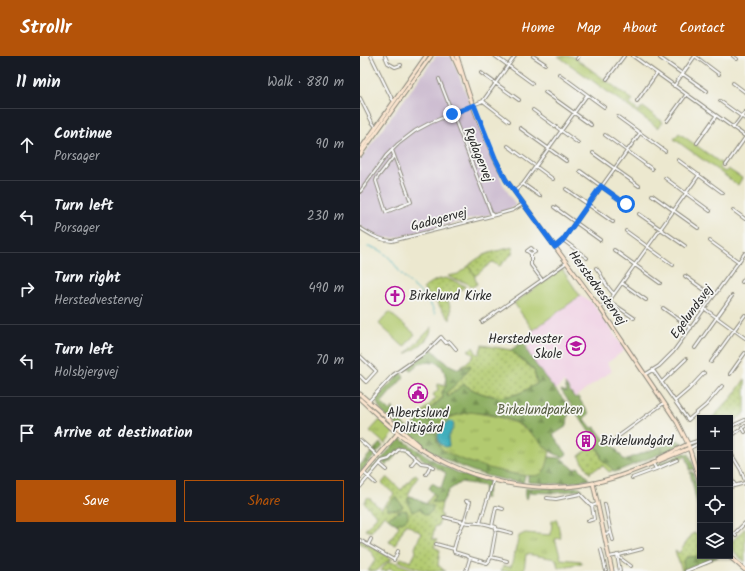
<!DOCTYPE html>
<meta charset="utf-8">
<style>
body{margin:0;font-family:Kalam,sans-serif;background:#242831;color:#f1f3f6}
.controls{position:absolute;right:12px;bottom:12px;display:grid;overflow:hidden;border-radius:0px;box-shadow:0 1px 3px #0004}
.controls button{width:36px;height:36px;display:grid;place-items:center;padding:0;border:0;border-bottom:1px solid #363941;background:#171b24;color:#f1f3f6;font:20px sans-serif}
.stop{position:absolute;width:12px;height:12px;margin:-9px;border:3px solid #1a73e8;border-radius:50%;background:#fff}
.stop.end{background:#1a73e8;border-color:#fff;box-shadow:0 1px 4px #0008}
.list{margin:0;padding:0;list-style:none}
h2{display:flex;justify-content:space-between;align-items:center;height:52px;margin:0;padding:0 16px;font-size:17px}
h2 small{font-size:13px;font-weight:400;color:#9ea1a6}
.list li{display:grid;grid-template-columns:26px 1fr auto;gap:12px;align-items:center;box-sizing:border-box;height:72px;padding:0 16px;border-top:1px solid #363941}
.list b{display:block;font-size:15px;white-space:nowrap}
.list p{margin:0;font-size:13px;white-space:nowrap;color:#9ea1a6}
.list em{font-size:13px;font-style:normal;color:#9ea1a6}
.actions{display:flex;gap:8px;padding:12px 16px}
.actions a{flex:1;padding:9px 0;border:1px solid #b45309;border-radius:0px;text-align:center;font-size:14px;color:#b45309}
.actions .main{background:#b45309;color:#fff}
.icon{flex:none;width:22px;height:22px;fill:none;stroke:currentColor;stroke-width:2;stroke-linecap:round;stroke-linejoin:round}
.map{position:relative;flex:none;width:385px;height:515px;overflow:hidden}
header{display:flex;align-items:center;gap:24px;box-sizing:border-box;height:56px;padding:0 20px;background:#b45309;color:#fff}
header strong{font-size:19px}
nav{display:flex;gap:22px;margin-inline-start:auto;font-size:14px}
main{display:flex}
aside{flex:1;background:#171b24}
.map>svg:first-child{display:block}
.built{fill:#f0d0e4}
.industrial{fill:#cebed1}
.grass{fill:url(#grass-dots);stroke:#6e7a4d}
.forest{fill:url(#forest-firs);stroke:#5c6c46}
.park{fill:url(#park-tufts);stroke:#6e7a4d}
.pitch{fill:#b2ca6f;stroke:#6e7a4d}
.water{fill:#3faebc;stroke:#356c74}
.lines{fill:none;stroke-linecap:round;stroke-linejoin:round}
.stream{stroke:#3faebc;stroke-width:1}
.street-casing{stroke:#8c8a7d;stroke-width:4}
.secondary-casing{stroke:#8c8a7d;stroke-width:5}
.street{stroke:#fff;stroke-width:2}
.secondary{stroke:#fbe5cf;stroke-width:3}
.route{stroke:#1a73e8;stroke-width:5}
.labels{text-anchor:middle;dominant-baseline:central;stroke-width:3.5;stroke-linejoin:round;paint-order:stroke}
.street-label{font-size:13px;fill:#2b2b2b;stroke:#f6f6f2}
.poi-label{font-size:13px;fill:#2b2b2b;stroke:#f6f6f2;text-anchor:start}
.park-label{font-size:13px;fill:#545b3f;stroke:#f6f6f2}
</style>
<header>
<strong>Strollr</strong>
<nav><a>Home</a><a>Map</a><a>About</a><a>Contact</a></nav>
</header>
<main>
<aside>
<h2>11 min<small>Walk · 880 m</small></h2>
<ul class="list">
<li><svg class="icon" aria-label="ahead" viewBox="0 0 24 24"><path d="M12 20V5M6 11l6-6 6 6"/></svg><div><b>Continue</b><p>Porsager</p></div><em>90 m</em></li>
<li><svg class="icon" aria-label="left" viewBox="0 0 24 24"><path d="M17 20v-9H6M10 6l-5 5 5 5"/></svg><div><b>Turn left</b><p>Porsager</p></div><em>230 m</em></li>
<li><svg class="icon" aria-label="right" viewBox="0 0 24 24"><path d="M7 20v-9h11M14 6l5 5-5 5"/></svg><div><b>Turn right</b><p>Herstedvestervej</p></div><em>490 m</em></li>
<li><svg class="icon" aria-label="left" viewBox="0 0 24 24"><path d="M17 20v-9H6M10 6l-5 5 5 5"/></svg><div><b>Turn left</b><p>Holsbjergvej</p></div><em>70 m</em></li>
<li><svg class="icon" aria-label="arrive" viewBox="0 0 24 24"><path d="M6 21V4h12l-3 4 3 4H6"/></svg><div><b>Arrive at destination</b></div></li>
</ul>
<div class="actions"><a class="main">Save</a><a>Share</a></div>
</aside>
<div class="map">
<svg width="385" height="515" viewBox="0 0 385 515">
<defs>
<pattern id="grass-dots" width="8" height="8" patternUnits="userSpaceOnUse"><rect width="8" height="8" fill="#b2ca6f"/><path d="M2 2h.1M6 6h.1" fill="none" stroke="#91a45b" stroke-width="1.8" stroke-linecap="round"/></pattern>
<pattern id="forest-firs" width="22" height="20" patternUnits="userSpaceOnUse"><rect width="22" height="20" fill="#8dae62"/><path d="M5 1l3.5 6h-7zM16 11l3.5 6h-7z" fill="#738e51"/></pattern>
<pattern id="park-tufts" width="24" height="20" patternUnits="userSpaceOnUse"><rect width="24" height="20" fill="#b2ca6f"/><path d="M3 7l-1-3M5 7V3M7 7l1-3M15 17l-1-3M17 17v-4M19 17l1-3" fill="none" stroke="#91a45b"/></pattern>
</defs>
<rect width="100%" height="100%" fill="#f6f6f2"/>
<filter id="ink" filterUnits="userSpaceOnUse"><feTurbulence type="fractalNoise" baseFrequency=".025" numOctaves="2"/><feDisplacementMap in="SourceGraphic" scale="8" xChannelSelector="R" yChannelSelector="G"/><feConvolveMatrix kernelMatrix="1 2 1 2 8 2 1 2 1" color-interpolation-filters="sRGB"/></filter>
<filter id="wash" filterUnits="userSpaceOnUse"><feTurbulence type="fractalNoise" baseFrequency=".012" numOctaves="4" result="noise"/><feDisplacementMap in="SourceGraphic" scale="16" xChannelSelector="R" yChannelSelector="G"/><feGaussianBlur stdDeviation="0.9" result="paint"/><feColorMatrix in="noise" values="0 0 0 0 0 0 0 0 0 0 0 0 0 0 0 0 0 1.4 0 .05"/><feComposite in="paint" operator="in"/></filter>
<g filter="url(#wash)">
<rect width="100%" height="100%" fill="#ece8cf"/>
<path class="built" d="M220,240L232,246L265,294L247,307L252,315L215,341L204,326L195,334L173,306L166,293L171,289L169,287L171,283V277L173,274Z"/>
<path class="industrial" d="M76,0H91L143,128L155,148V150L147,154L35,182H22L12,178L0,170V104Z"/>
<path class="grass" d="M153,191L152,198L140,210L132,206L114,221L109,209C124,196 134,196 153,191Z
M86,222L106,230L88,244L91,254L90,264L77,247L63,233C71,226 76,223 86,222Z
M72,271C69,286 59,290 46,298Z
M122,289L151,294L174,314L177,328C170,331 164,336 157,338C140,344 118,339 104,328L88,341L86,337L99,325L111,310L110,309L99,313L114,300L108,294L113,291L117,298H119Z
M385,323V357L380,361L370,366V362H352L372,341Z
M78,328L86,330L82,336L83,341L64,358L62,356L76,342L73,339L78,333Z
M235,388L241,399L240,400L254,414L249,416L243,410L231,415L230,418L219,400Z
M55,418L58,420L48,439L66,448L73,437L75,439L72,446L82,447L80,458L82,459L78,470H75L72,483L77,484L74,491L80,494L78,509L85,515C67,515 56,514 39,505L41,502L51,506L56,496L55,492L61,477L46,468L35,489L29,486L39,470L24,459L11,476L5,474L17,460L4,447L8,441L21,453L34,438L22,427L27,421L41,434Z
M385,472V506C379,501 372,495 370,487Z
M333,477L340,479V500H342L327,501L324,506V514L322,515L315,495L319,497Z
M0,483L32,503L31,504L26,506L17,515H8L16,503L9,493L0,487Z
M30,506L37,507L56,515H34L30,512L27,515H20L27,507Z"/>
<path class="forest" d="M163,286L167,292V295C179,315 194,332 209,350L207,370L193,379L207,398L203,401C185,396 179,383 165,372C146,358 110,352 88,362C85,363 81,366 78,368C71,372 68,370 62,376H76L77,386L102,403L144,416L165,420L163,427C113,420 75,403 38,370C26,360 19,357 16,342L41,317L44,321L21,347L30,355L33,351V359L46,371L50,372L53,370L64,358L83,342L82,336L86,330C86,320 85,309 74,305L73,307C64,305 57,308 51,314L47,312L72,293C80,302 87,309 99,313L110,309L111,310L99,325L86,337L88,341L104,328C118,339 140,344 157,338C164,336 170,331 177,328L174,314L151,294Z
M205,328L215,342L218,341L229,358L224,362L232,372L235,371L245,384L248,382L264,404L318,384L320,386L323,387L322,389L255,416C251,410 244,408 241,402V398L235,388L236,386L201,334L207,336Z
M39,382L83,410L103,419L130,425L126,442H123L125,430L101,426L89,434L82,447L72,446L75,439L69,433L72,427L81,432L86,417L65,405L57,398L55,400L44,391L26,410L21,405L10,417L8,416L25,399Z
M20,387L23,390L0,417V409Z
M324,397L329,398L335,413L329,414L330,412L326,400L299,410L296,408Z
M189,401L201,402L214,413L218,411L226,419L229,424L195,428L168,426V420C184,419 185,416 189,401Z
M330,416H333L340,442V461Z
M220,431L222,434L194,437L169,436L167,443L165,442L166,432Z
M36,440L43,451L37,454L27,453V450Z
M50,440L66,448L73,450L72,455L67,459L64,458L59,453L52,456L47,443Z
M41,454L47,455L48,461L46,464L38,467V469L28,462Z
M342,500H357L358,501L324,514L323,506L327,501Z"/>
<path class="park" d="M198,0H212L273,44L270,48L278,55L283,51L303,66L298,72Z
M319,77L362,108L359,112L365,116L368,113L382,122L378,129L314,83Z
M108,210L113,216L117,228L112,231C106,224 96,226 88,220L98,218Z
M111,356C139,361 152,361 174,380C180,384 183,391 190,395C188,403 187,416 179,419C164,424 93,404 82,393C77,388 77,382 76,376H61L62,371C74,373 79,365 89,362C96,359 104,358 111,356Z
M20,364L33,375V378L25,388L10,375Z
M192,464H197L201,482L195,483L201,503L221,505L222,507L198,512L196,503L166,498L164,515H141L143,510L151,511L159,480L165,477L191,479Z"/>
<path class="pitch" d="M202,213L220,240L173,274L154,247Z
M29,256L55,278L44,291L19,268Z"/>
<path class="water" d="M90,365L93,366L94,370L88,382L89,390L85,391L80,388C75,378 80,370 90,365Z"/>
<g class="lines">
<path class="stream" d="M8,191C15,192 20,193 25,198C32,203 37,213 43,220C55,233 69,240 75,258"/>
</g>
</g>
<g filter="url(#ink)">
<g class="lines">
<g class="street-casing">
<path id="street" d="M11,0L32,43L34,45
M25,0L28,7L35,11L41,9
M135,0L172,27
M173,0L185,8
M273,0L385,80
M335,0L359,18
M373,0L377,3
M300,2L347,35
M217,3L219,0
M121,17L159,44
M199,18L244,51
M79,23L132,159
M247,23L264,0
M373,27L385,36
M314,30L335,0
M185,36L231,69
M0,42L12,66L16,71
M123,45L149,65
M277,45L297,17
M360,45L385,63
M173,54L218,87
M258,61L305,95
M307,65L326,39
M160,72L206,105
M373,72L385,56
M245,79L292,113
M337,87L356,60
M148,90L193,123
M32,94L51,146L26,156L16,125L17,122L34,100
M233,97L279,130
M318,104L363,137
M366,109L385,82
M220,115L266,148
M305,122L350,155
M163,128L180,140
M206,133L253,166
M155,135L163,128L227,39
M0,136L26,100L38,88L55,75L70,67L123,45L155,0
M292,139L338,172
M194,151L240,184
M373,154L385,163
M279,158L325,190
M0,172C11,179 19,184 32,185L139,158L153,154L163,148
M266,175L313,209
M203,184L227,202
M350,185L379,206
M195,191L203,184L280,77
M254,194L300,227
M171,198L167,195L171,192L175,196L171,198V209L182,224
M236,212C244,221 244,229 254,238
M325,220L353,240
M382,226L385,222
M262,227L286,244
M249,245L274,262
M240,252L249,245L339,119
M303,252L331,272
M345,253L385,282
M122,266L206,207
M335,292L372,240
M0,300L16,315L6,326L0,320
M351,306L385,259
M293,314L328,364L346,349L362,330
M286,318L299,310L313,296L385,197
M370,318L385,297
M302,326L326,303
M9,345L33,319L66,296L81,281L86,287L90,286L96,293
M315,345L329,333L344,317
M370,371L385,364
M382,371L385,376
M370,381L385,370
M256,382L304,347
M0,384L18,400
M328,388L340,384
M330,392L340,387
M370,396L381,414L385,425
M20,408L27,414
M51,409L56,403
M296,413L317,404
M4,417L15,427
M66,418L71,409
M370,421L375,429
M272,422L296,413L293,407
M0,431L22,405L29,403L38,394L41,393L46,394L61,407L68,408L74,411
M370,431L385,427
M187,442L196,443L220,438L232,450L237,448
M106,445L110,446L104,466C110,468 113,466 118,467C124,467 130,469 136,471V473
M228,465L234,463L232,450
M120,467L133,425
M132,470L136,451L143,453
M251,477L253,484
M244,478L251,477L245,448
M376,480L374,478L385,467
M0,484L8,489L11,483
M76,488L94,493L98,478L104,466L84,461
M8,489L34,504L38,495
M94,493V496L107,500L110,502L106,515
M241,494L246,515
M257,499L260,515
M259,499L282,493
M131,501L136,473L152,477
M249,501L259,499L260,502L271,510
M110,502L127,507L129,505L131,501L147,505
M326,515L351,505"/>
</g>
<g class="secondary-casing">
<path id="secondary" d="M93,0L101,18
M97,0C109,41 125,87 146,124L240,252L317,366L328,388L340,426
M0,94L66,0
M0,99L71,0
M0,338L58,389
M0,343C13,355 25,367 39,378C100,424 179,445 253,422C279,414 305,402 330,392
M298,403L328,388
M0,421L38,377
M233,427L252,515
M369,500L385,514"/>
</g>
<use href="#street" class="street"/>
<use href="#secondary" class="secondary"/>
</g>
</g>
<g class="lines" filter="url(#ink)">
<path class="route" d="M92,58L114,49L135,102L146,124L195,191L203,184L241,130L266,148"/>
</g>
<defs>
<g id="church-ring" transform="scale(1)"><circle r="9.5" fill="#f6f6f2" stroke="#b5179e" stroke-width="1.5"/><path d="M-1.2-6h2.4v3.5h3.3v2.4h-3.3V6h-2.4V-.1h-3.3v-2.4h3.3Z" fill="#b5179e"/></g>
<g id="school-ring" transform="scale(1)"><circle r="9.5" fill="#f6f6f2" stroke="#b5179e" stroke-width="1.5"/><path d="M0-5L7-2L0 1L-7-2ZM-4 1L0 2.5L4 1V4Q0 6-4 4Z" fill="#b5179e"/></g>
<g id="civic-ring" transform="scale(1)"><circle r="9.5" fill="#f6f6f2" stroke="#b5179e" stroke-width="1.5"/><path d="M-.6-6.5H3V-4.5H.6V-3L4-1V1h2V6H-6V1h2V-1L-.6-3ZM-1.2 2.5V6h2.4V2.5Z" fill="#b5179e"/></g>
<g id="building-ring" transform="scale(1)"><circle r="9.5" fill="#f6f6f2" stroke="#b5179e" stroke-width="1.5"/><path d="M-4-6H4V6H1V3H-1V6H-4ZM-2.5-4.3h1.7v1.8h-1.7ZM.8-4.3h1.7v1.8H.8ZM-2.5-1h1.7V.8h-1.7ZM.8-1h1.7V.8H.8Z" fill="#b5179e"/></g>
</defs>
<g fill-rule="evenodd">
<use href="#church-ring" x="35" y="240"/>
<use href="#school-ring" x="216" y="290"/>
<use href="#civic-ring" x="58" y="337"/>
<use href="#building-ring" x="226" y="385"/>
</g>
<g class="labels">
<g class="street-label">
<text transform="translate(118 99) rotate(68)">Rydagervej</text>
<text transform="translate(79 164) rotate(-15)">Gadagervej</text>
<text transform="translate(237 232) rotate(54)">Herstedvestervej</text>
<text transform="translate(332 256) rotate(-54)">Egelundsvej</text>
</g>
<g class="poi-label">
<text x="49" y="240">Birkelund Kirke</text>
<text x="202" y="283" text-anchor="end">Herstedvester<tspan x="202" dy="15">Skole</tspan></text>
<text x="58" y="357" text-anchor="middle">Albertslund<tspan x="58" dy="15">Politigård</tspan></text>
<text x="240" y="385">Birkelundgård</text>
</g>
<g class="park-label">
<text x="180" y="354">Birkelundparken</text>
</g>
</g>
</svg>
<div class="controls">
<button>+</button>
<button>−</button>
<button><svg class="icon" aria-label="locate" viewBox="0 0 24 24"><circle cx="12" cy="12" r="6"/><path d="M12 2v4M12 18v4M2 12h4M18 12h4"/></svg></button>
<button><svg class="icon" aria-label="layers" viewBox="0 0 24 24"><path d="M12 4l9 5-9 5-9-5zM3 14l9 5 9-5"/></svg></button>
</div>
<div class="stop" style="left:266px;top:148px"></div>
<div class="stop end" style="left:92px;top:58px"></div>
</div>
</main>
